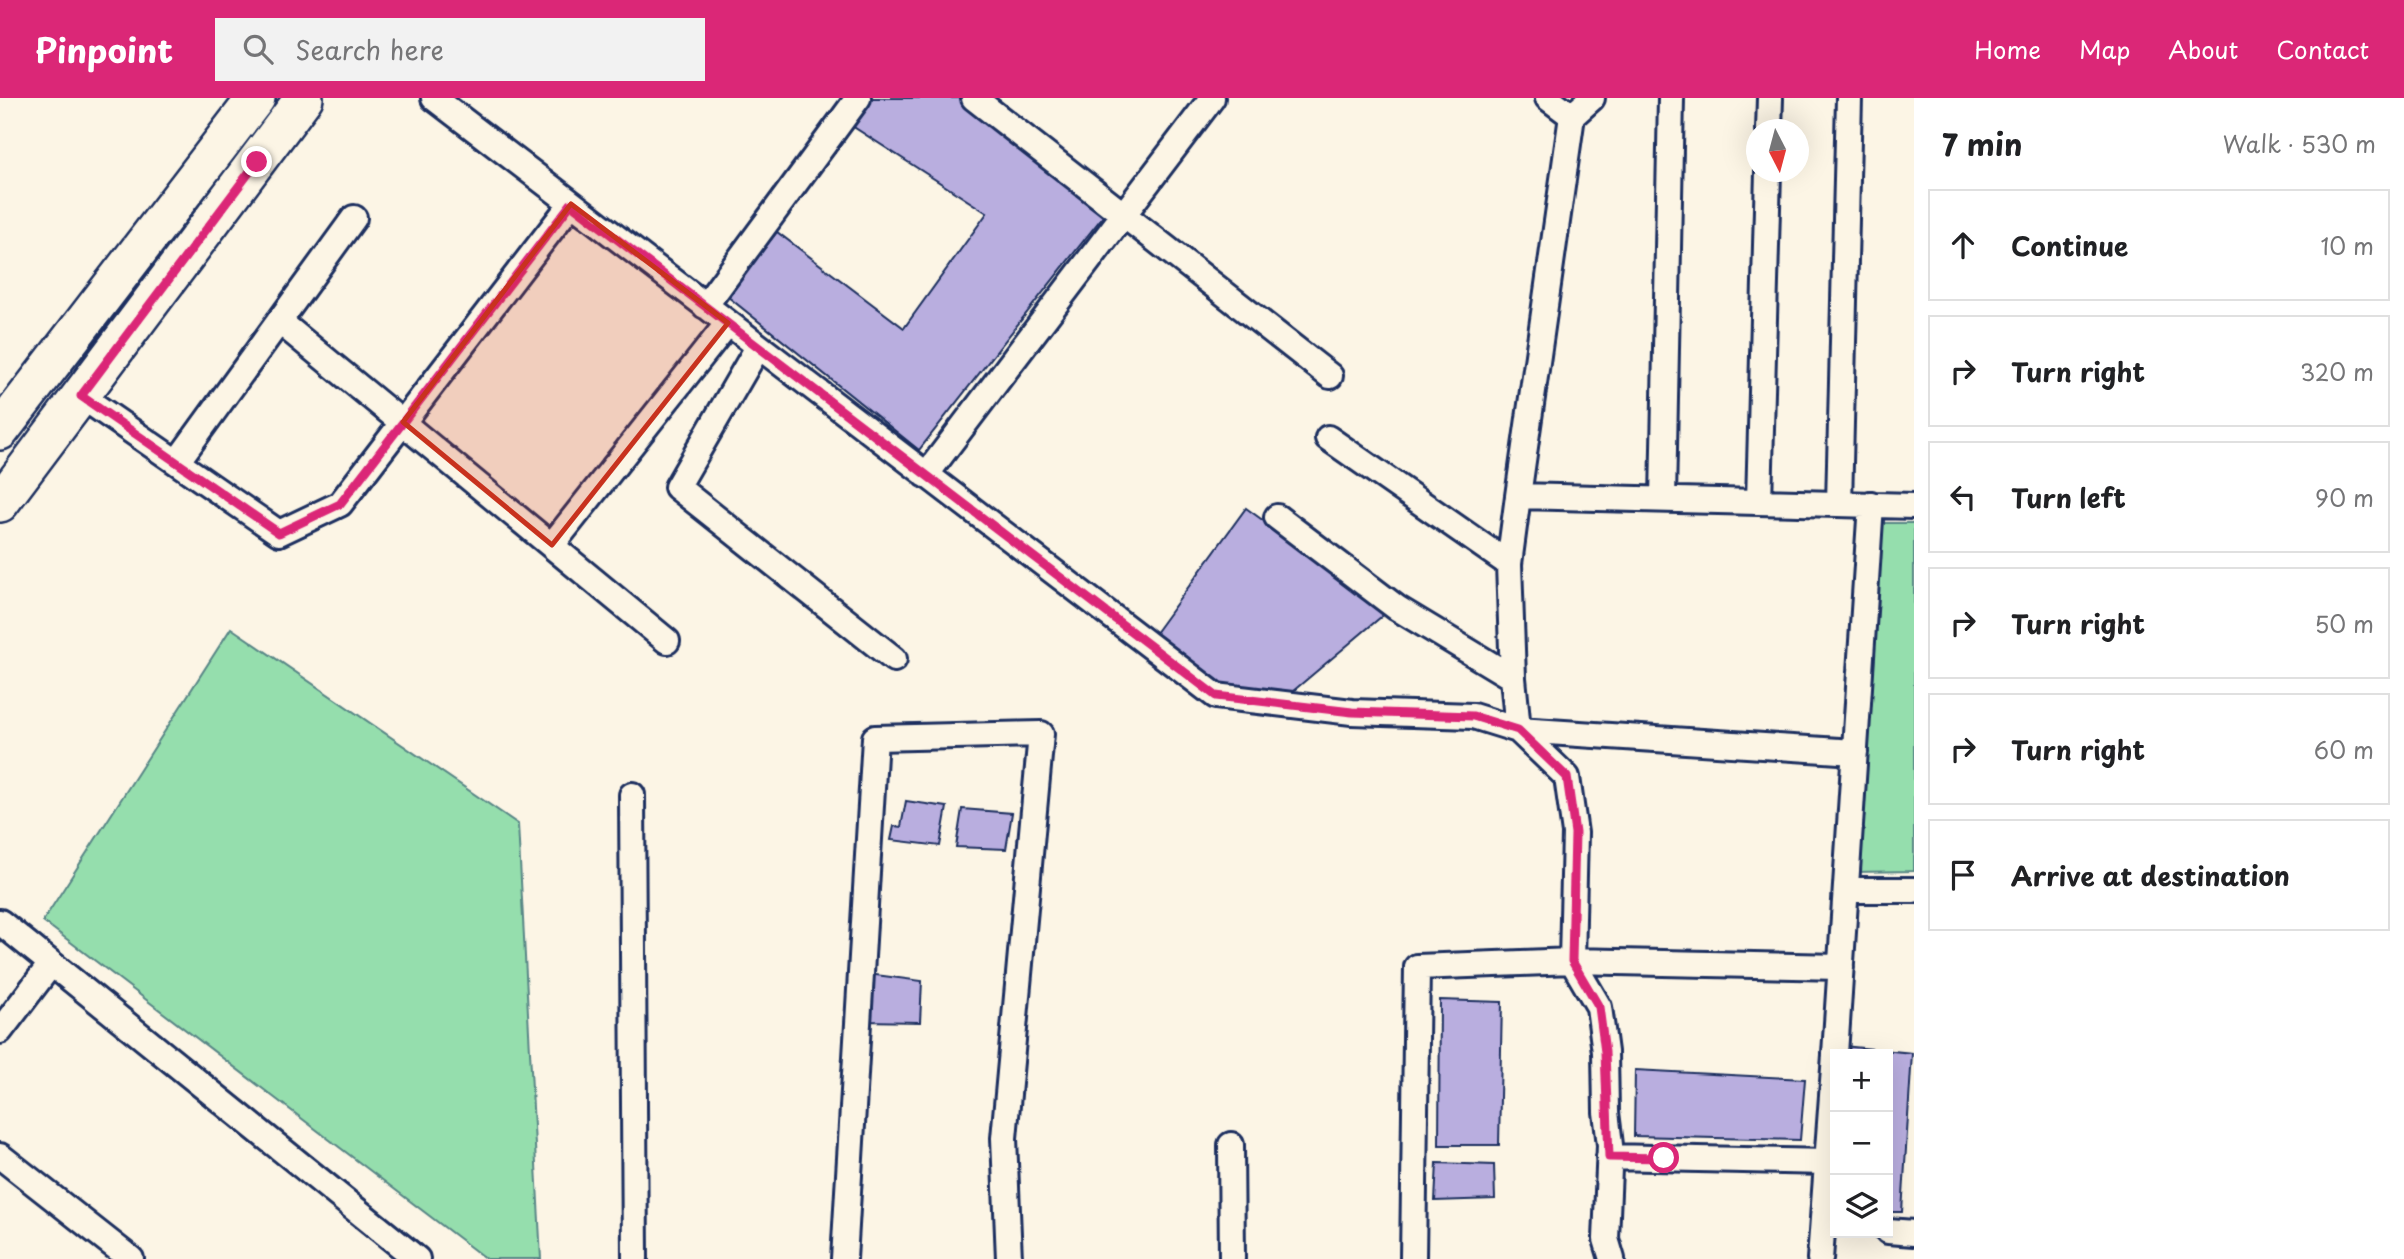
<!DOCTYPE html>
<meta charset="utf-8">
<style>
body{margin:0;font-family:"Playpen Sans",sans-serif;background:#f2f2f2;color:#202124}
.controls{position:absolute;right:21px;bottom:21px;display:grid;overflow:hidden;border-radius:0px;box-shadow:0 7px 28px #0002}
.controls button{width:63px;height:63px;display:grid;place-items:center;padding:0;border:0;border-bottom:2px solid #e0e0e0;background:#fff;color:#202124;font:35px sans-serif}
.compass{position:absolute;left:1746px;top:21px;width:63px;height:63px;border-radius:50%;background:#fff;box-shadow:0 7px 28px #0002;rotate:174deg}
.stop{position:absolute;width:21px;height:21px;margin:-16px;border:5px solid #db2777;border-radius:50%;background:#fff}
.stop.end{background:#db2777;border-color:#fff;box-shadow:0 2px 7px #0008}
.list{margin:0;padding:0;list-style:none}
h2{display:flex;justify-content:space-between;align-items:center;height:91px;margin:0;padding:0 28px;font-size:30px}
h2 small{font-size:23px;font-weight:400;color:#757577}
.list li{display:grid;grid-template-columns:46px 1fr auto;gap:21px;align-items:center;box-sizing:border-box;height:112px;margin:0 14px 14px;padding:0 14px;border:2px solid #e0e0e0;border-radius:0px}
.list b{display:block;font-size:26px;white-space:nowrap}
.list em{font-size:23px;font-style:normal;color:#757577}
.icon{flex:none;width:38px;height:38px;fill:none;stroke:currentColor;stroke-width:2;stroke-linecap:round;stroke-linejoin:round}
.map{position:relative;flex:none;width:1914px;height:1161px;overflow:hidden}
header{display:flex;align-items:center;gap:42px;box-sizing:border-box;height:98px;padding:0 35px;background:#db2777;color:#fff}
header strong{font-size:33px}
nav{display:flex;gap:38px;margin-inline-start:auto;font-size:24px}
.search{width:490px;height:63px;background:#f2f2f2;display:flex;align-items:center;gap:18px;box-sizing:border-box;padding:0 24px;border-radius:0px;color:#757577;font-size:26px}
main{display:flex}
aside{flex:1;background:#fff}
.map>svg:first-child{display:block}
.green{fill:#95dead;stroke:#588686;stroke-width:2}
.building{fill:#b9aedf;stroke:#1b2f5e;stroke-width:2}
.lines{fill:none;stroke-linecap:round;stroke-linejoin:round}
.minor-casing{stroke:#1b2f5e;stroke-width:30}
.secondary-casing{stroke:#1b2f5e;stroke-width:42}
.minor{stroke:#fcf5e5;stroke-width:24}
.secondary{stroke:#fcf5e5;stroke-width:37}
.route{stroke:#db2777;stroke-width:9}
.marked{fill:#c8321e;fill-opacity:0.2;stroke:#c8321e;stroke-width:5;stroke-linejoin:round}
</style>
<header>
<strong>Pinpoint</strong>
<div class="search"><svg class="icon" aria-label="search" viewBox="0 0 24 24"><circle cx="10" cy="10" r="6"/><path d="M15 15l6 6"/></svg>Search here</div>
<nav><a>Home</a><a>Map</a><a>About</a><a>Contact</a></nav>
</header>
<main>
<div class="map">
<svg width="1914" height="1161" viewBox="0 0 1914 1161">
<rect width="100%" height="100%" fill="#fcf5e5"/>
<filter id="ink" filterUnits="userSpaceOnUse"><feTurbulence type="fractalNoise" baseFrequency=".0143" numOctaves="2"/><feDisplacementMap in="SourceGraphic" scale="14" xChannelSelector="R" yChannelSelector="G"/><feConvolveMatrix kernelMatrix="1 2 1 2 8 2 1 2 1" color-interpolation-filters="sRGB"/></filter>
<g filter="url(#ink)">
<path class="green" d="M1882,425H1914V773L1854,774Z
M231,530L518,726L541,1161H486L43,823Z"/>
<path class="building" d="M872,0H960L1107,113L919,352L727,198L777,134L904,230L987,115L849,26Z
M1246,410L1388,513L1286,599L1218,586L1155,535Z
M906,703L947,709L940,748L891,742L894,728L901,729Z
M962,711L1012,715L1006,751L956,749Z
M868,876L922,883L920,924L863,923Z
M1440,902L1502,904L1499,1047H1439Z
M1843,948L1912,955L1902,1114H1888V956H1843Z
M1635,972L1805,981L1800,1042L1634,1038Z
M1437,1065L1494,1067L1495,1101L1435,1103Z"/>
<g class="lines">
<g class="minor-casing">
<path id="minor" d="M434,0L1216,598L1352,614L1473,618L1518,632L1513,580L1509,466L1518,398
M974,0L1330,278
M1548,0L1572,18L1518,398L1914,408
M1572,18L1592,0
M1769,32L1770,0
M705,208L858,0
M279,223L667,543
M758,249L677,389L894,561
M81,298L279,435L340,406L571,106
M1328,340L1509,466
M177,364L354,120
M926,377L1212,0
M1663,401L1671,0
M1759,404L1768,74
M1839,406L1849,0
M1277,419L1397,510L1513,580
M552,447L728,225
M1518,632L1855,654
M632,697L635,1161
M1846,792H1914
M0,824L417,1161
M1572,863L1599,909L1605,954L1606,1014L1610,1047L1606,1141L1612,1161
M1572,863L1841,869
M0,933L51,866
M1835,956L1871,406
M1231,1047L1232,1161
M0,1058L131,1161
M1609,1059L1828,1064
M1888,1133L1914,1135
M844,1161L875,640L1041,636L1004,1040L1009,1161
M1413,1161L1417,869L1572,863L1575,735L1567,679L1518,632
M1820,1161L1835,957"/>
</g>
<g class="secondary-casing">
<path id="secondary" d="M0,333L256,0
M0,405L304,0"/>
</g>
<use href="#minor" class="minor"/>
<use href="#secondary" class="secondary"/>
</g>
</g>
<g class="lines" filter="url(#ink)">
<path class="route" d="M257,64L81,298L279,435L340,406L571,106L1216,598L1352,614L1473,618L1518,632L1567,679L1575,735L1572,863L1599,909L1605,954L1609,1059L1664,1060"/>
</g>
<path class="marked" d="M571,106L728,225L552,447L403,324Z"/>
</svg>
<div class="controls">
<button>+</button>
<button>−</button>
<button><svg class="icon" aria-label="layers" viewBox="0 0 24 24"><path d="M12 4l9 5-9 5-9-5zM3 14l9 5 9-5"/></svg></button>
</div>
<svg class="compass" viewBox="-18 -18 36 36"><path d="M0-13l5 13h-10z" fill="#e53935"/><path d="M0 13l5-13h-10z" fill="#757577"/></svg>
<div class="stop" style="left:1664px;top:1060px"></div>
<div class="stop end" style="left:257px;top:64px"></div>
</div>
<aside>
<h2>7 min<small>Walk · 530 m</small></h2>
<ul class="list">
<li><svg class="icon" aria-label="ahead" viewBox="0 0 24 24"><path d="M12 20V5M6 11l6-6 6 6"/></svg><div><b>Continue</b></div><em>10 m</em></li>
<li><svg class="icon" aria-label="right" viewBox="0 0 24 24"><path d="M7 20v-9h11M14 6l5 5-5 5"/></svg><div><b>Turn right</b></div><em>320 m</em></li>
<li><svg class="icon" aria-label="left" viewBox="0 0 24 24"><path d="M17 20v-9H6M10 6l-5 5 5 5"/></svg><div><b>Turn left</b></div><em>90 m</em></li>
<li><svg class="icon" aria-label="right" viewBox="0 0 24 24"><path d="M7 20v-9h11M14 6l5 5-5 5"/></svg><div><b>Turn right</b></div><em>50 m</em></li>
<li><svg class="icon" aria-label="right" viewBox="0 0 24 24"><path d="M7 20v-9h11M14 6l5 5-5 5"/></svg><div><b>Turn right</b></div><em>60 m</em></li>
<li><svg class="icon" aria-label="arrive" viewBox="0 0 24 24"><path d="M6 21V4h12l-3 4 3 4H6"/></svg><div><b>Arrive at destination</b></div></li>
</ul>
</aside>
</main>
